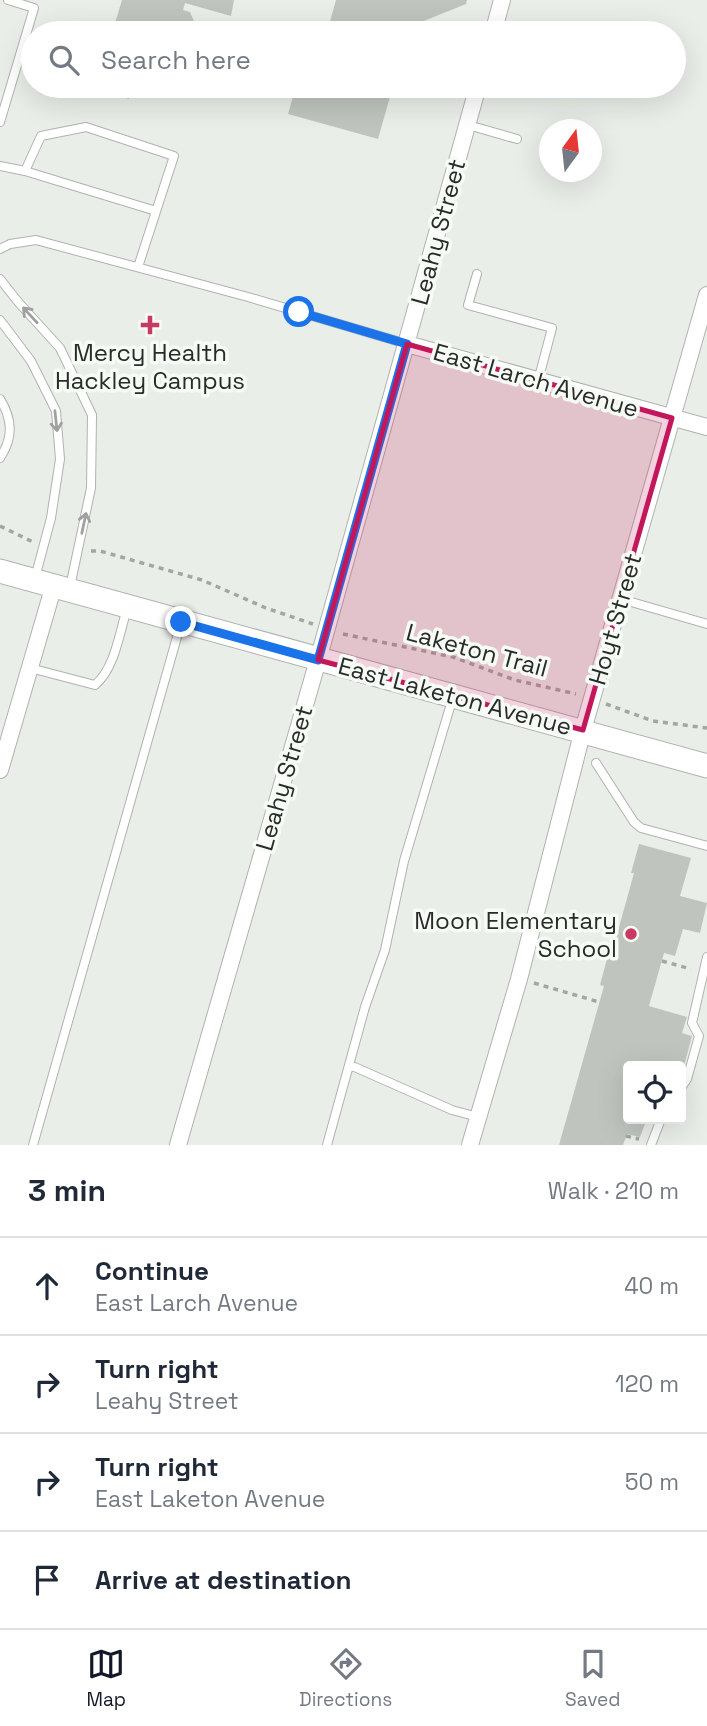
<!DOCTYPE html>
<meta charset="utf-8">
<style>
body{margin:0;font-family:"Space Grotesk",sans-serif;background:#f2f2f3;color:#1f2937}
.controls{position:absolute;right:21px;bottom:21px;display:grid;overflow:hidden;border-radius:7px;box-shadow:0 7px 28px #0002}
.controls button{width:63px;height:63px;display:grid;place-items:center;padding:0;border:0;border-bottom:2px solid #e0e1e3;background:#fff;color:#1f2937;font:35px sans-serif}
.compass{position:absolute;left:539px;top:119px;width:63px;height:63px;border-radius:50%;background:#fff;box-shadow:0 7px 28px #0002;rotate:15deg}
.stop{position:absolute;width:21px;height:21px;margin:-16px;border:5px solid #1a73e8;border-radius:50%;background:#fff}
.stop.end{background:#1a73e8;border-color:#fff;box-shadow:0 2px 7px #0008}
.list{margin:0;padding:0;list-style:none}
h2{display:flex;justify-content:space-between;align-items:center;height:91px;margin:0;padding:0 28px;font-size:30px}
h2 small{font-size:23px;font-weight:400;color:#747a83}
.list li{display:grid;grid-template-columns:46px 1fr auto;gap:21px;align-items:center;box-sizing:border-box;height:98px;padding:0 28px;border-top:2px solid #e0e1e3}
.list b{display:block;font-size:26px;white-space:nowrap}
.list p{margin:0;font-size:23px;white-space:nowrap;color:#747a83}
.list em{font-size:23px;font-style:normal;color:#747a83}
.icon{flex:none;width:38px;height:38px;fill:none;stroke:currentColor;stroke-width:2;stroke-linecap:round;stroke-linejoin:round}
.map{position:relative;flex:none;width:707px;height:1145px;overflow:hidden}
.search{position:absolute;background:#fff;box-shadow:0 7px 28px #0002;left:21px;right:21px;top:21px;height:77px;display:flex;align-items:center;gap:18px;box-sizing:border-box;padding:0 24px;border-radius:38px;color:#747a83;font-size:26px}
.sheet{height:483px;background:#fff}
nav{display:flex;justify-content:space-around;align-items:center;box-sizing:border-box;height:98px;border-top:2px solid #e0e1e3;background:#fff;font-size:19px;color:#747a83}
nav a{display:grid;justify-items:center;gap:4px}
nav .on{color:#111827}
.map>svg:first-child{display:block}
.building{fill:#c0c4bf}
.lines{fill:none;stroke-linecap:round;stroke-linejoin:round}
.lane-casing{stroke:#afb3ae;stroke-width:10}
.street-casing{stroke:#afb3ae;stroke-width:18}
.secondary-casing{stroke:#afb3ae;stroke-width:25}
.path{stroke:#a3a6a2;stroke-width:3.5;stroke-dasharray:5 5;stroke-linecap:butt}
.lane{stroke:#fff;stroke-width:8}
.street{stroke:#fff;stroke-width:16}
.secondary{stroke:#fff;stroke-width:23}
.oneway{stroke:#9fa09f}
.route{stroke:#1a73e8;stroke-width:9}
.marked{fill:#c2185b;fill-opacity:0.2;stroke:#c2185b;stroke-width:5;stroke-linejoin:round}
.poi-dot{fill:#c83a61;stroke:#f7fbf6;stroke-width:2.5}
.labels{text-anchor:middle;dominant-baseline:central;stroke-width:7;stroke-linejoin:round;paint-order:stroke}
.street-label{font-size:24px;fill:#292b29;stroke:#f7fbf6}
.poi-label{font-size:24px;fill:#292b29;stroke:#f7fbf6}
</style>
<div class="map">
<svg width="707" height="1145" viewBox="0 0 707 1145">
<rect width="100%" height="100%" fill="#eaeee9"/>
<path class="building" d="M122,0H234L231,16L185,3L183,10L190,12L199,33H112Z
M336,0H467L466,4L409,27L408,33H311L314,21L329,25Z
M97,86H133L129,99L96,90Z
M296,86H393L378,139L288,114Z
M639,844L691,858L680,896L707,903L700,933L683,929L675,956L664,953L649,1006L687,1017L682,1033L692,1036L683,1070L681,1066L662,1064L661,1066H628V1119H647L640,1137L627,1134L623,1145H559L604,986L600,985L608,955L611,956L634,873H631Z"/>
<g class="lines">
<g class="lane-casing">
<path id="lane" d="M0,122L34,8L8,0
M468,125L517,139
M0,166L25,171L41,136L86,127L174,156L138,267
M25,171L156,211
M0,249L10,244L36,240L248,297L407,344
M477,274L468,305L552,328L538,381
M0,279L19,303L60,348L92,415L91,488L70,587
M0,320L31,361L56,411L60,459L51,518L35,578
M0,399C13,420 13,438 0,458
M621,599L707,624
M30,668L95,685C115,668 119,634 127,609
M596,763L634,822L641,828L707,846
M350,1065L452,1110L478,1117
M681,1088L687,1079L699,1036L692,1023L707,957
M33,1145L181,623
M327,1145L365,1007L385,950L404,861L453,697
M651,1145L661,1119"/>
</g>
<g class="street-casing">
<path id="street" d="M493,33L502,0
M407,344L707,427
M0,770L54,585
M178,1145L318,660L478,86
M470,1145L519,979L583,730L707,295"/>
</g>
<g class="secondary-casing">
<path id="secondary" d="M0,571L707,766"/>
</g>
<path class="path" d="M0,526L33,542
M91,551H100L202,580L266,608L313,624
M343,634L453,657L515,680L576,694
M606,704L653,721L707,728
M662,961L691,969
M534,983L599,1002
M626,1136L639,1139"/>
<use href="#lane" class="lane"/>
<use href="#street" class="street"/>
<use href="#secondary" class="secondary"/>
</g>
<defs><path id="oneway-shaft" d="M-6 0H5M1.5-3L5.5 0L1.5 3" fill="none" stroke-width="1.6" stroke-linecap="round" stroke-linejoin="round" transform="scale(1.75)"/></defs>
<g class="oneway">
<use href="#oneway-shaft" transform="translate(30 315) rotate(-133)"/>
<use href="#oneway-shaft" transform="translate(56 421) rotate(84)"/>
<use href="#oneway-shaft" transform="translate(84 523) rotate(-78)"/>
</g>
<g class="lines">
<path class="route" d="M181,622L318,660L407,344L299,312"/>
</g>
<path class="marked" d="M407,344L672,418L583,730L318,660Z"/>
<g class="poi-dot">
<path d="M146.5 314.5h7v7h7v7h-7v7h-7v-7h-7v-7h7z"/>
<circle cx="631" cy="934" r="7"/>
</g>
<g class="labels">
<g class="street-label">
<text transform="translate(438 232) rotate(-75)">Leahy Street</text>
<text transform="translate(536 380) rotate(16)">East Larch Avenue</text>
<text transform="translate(615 619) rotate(-74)">Hoyt Street</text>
<text transform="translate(477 650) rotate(15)">Laketon Trail</text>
<text transform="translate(455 696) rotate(15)">East Laketon Avenue</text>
<text transform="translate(284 778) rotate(-74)">Leahy Street</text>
</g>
<g class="poi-label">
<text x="150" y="352">Mercy Health<tspan x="150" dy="28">Hackley Campus</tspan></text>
<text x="617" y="920" text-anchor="end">Moon Elementary<tspan x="617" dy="28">School</tspan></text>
</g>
</g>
</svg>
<div class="controls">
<button><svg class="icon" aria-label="locate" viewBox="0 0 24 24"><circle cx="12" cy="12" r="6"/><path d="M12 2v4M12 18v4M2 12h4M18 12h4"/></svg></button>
</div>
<svg class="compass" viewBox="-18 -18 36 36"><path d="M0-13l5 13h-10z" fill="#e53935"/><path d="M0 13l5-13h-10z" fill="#747a83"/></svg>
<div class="stop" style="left:299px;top:312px"></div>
<div class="stop end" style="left:181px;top:622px"></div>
<div class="search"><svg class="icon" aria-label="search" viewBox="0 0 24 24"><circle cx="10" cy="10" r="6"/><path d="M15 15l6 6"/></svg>Search here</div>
</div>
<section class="sheet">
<h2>3 min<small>Walk · 210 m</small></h2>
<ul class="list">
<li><svg class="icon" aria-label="ahead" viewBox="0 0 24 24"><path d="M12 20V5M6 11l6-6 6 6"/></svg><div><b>Continue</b><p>East Larch Avenue</p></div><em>40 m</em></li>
<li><svg class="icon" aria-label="right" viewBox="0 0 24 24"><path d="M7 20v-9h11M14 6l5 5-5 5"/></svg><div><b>Turn right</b><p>Leahy Street</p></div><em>120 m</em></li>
<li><svg class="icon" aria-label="right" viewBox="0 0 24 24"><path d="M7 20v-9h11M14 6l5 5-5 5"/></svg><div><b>Turn right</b><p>East Laketon Avenue</p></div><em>50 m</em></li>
<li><svg class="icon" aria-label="arrive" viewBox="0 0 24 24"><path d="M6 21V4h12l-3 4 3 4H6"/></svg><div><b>Arrive at destination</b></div></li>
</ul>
</section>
<nav>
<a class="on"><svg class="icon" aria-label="map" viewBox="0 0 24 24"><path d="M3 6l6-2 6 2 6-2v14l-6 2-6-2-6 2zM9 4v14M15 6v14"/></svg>Map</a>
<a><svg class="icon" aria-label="directions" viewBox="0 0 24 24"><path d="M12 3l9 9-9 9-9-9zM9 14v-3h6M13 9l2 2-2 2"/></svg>Directions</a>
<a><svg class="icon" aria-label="saved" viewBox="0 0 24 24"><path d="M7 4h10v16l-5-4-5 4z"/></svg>Saved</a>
</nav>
